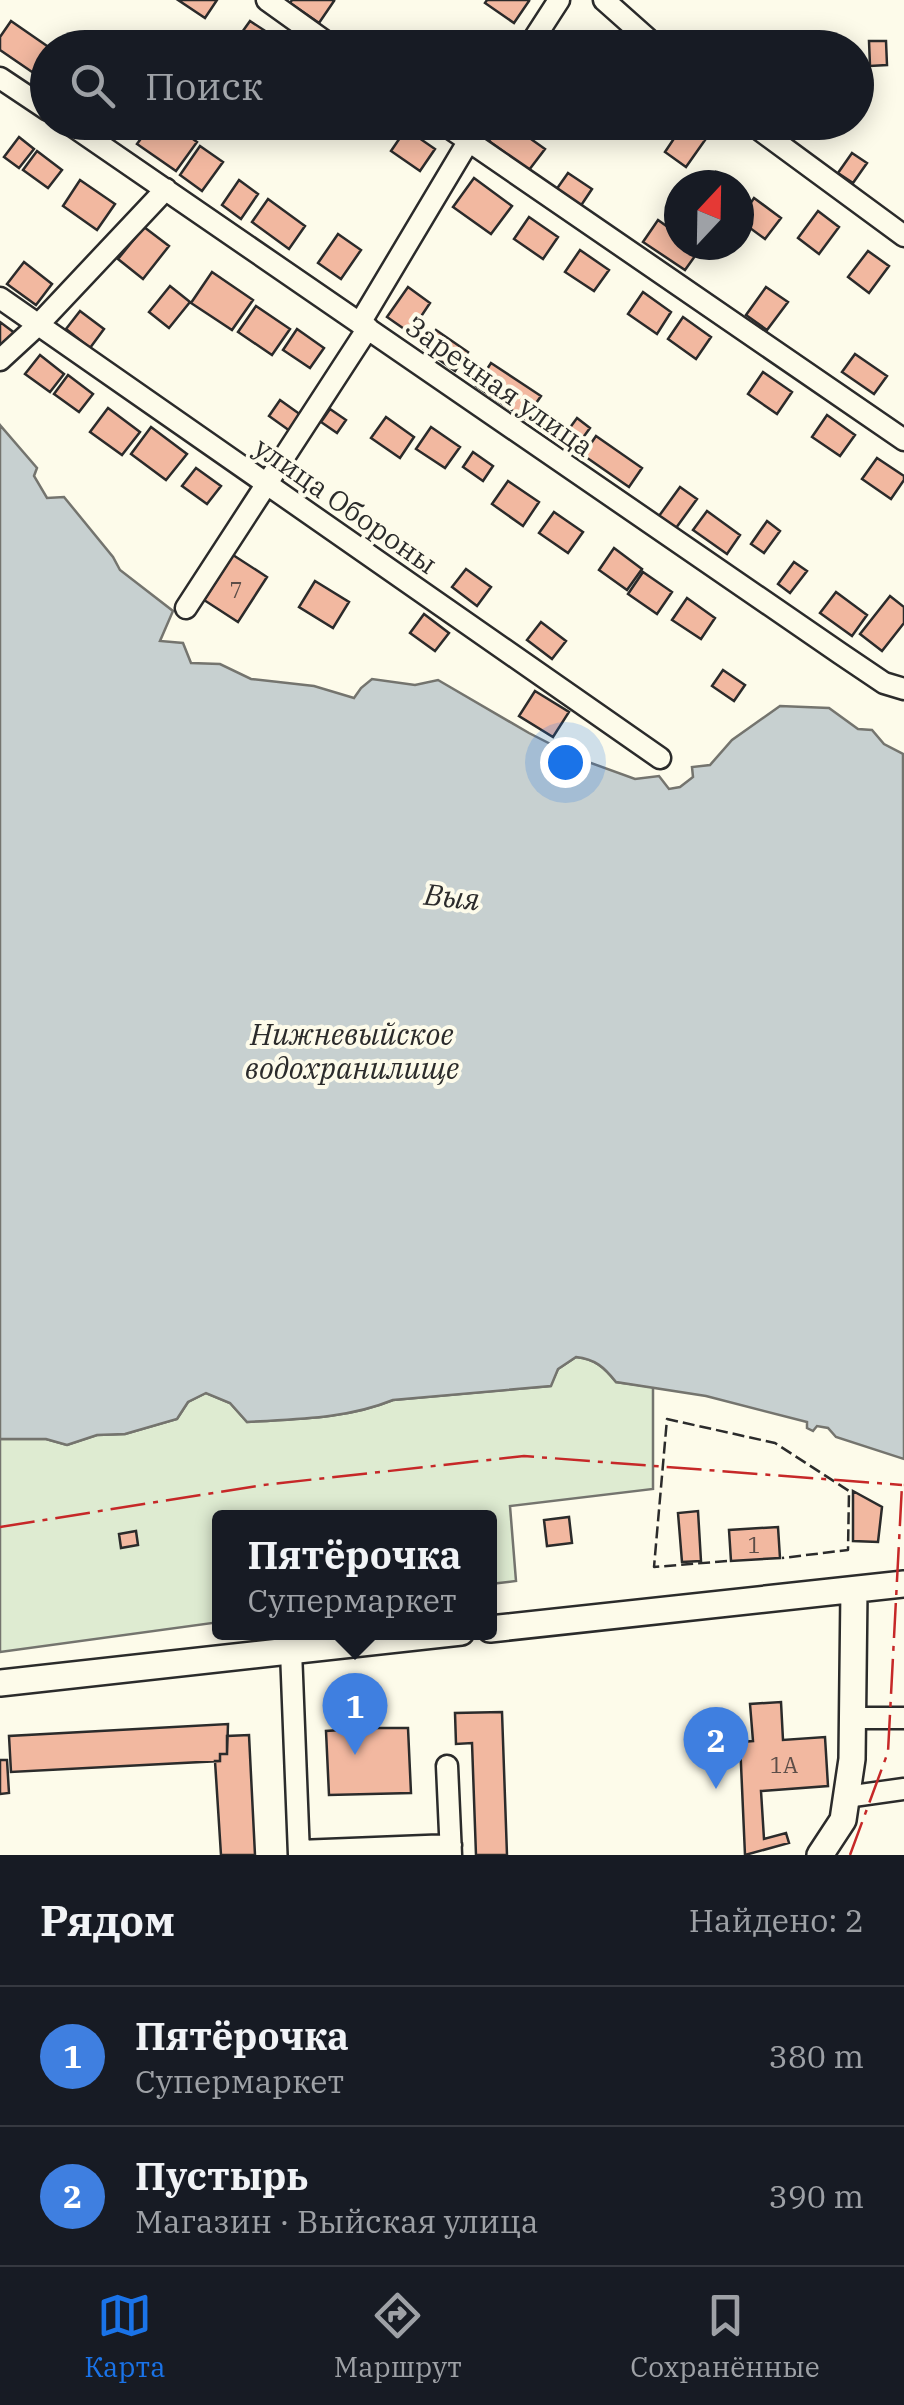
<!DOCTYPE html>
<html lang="ru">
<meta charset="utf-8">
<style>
body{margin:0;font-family:"IBM Plex Serif",serif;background:#242831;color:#f1f3f6}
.compass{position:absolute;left:664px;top:170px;width:90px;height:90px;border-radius:50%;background:#171b24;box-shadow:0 5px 25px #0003;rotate:22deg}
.you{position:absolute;left:565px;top:762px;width:35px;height:35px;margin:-25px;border:8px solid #fff;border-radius:50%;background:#1a73e8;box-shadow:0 0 0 15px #1a73e833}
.badge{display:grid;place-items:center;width:65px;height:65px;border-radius:50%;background:#1a73e8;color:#fff;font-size:32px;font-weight:700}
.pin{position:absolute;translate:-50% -82px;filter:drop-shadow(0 2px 5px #0008)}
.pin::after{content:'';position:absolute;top:52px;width:35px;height:30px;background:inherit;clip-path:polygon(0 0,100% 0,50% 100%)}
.popup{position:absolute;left:212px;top:1510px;width:285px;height:130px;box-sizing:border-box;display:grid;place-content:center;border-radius:10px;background:#171b24;filter:drop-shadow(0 2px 8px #0005);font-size:32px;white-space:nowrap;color:#9ea1a6}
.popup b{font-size:38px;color:#f1f3f6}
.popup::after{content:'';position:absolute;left:50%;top:100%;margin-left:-20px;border:20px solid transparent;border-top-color:#171b24}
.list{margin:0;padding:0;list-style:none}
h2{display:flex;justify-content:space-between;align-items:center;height:130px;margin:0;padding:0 40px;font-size:42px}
h2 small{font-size:32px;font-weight:400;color:#9ea1a6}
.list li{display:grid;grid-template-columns:65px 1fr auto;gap:30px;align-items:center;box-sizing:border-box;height:140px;padding:0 40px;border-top:2px solid #363941}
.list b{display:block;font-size:38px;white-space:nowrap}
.list p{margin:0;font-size:32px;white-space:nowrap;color:#9ea1a6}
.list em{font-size:32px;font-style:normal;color:#9ea1a6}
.icon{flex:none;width:55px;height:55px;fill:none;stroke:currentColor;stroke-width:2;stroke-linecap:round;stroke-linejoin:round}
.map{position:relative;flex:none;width:904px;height:1855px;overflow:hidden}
.search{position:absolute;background:#171b24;box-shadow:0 5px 25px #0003;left:30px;right:30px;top:30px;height:110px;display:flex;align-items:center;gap:25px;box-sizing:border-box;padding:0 35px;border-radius:55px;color:#9ea1a6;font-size:38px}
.sheet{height:410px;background:#171b24}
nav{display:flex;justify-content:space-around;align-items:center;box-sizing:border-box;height:140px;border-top:2px solid #363941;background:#171b24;font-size:28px;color:#9ea1a6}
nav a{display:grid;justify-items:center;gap:5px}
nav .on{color:#1a73e8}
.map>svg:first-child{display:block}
.green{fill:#deebd1;stroke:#74746e;stroke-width:2.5}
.water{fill:#c7d0d0;stroke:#74746e;stroke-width:2.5}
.building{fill:#f2b8a0;stroke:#2b2b2b;stroke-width:2.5}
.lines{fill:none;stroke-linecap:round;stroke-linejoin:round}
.minor-casing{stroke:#2b2b2b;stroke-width:25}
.major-casing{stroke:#2b2b2b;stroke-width:30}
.minor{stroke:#fdfbea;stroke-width:20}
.major{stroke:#fdfbea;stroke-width:25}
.fence{stroke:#2b2b2b;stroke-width:2.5;stroke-dasharray:12 5;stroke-linecap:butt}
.power{stroke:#c62828;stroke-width:2.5;stroke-dasharray:35 8 5 8;stroke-linecap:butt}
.labels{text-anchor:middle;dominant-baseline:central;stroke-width:8;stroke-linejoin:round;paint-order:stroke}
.number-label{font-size:22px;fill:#5d4e48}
.street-label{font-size:28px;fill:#2b2b2b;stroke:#fdfbea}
.water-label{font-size:30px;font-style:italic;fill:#2b2b2b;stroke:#fdfbea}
</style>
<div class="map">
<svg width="904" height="1855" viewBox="0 0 904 1855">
<rect width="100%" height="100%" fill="#fdfbea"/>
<path class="green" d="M576,1357C595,1359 604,1367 616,1382L653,1387V1489L510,1506L516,1581L490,1584V1518H220V1622L0,1652V1439H46L67,1445L97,1435L125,1434L177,1419L188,1402L206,1393L230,1403L247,1422C298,1419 346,1419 393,1400L550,1386L558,1369Z"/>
<path class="water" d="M0,425L37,468L34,476L47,498L64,497L113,557L120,570L173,611L160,641L183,643L191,663L220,664L251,679L314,686L354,698L361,688L372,679L415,685L438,680L529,733L580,759L635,779L659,776L669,789L680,787L693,777L692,767L710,765L732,740L780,706L829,708L858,729L872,730L884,744L903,754L904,1459L836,1437L828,1428L817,1426L813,1431L807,1428V1422L706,1396L616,1382C604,1367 595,1359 576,1357L558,1369L551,1386L393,1400C346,1419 297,1419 247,1422L230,1403L206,1393L188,1402L177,1419L125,1434L97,1435L67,1445L46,1439H0Z"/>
<path class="building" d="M178,0H217L205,18Z
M292,0H332L334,1L319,23L290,3Z
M487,0H527L529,1L514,23L485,3Z
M11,21L50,48H48V61L38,76L0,50V37Z
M250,21L279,40L274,48H242L235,42Z
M702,34L737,36L736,48H701Z
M869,41H886L887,65L870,66Z
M153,122H170L197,142L176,171L137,144Z
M502,122H507L545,149L529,170L489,141Z
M683,125L705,140L686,167L665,152Z
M406,129L435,149L420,171L391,151Z
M19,137L34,149L19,168L4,157Z
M200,146L223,162L202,191L180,175Z
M37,151L62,170L48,188L23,170Z
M852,153L867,163L853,183L838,173Z
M716,172L736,185H707Z
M568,173L592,189L580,207L556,190Z
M474,178L512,206L491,234L453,207Z
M80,180L115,204L97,230L63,206Z
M239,180L258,194L241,219L222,205Z
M754,198L781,218L765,239L739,220Z
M268,199L305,226L289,249L252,222Z
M818,211L839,227L819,254L798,238Z
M529,217L558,237L543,259L514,239Z
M658,220L679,235V245H694L700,249L685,270L643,242Z
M144,227L169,246L143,279L118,259Z
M338,234L361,250L341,279L318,263Z
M580,250L609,270L594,291L565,272Z
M868,251L889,266L869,293L848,277Z
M24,262L52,284L36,305L7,284Z
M212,272L253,300L232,330L191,303Z
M170,286L190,302L169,328L149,312Z
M408,287L430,303L410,333L387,317Z
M766,287L788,302L767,330L746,315Z
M643,292L671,312L657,334L628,314Z
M256,306L290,329L272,355L238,332Z
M80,311L104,329L90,348L66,329Z
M683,317L711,337L696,359L668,339Z
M0,322L16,334L0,351Z
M297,329L324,348L310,368L283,350Z
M436,330L468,352L455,371L424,349Z
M855,354L887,376L874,394L842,372Z
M40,355L64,374L50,392L25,374Z
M491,363L541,396L525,419L476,386Z
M763,372L792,392L777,414L748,394Z
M68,375L93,394L79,412L54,394Z
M280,400L301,415L290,431L269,416Z
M108,408L140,432L122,455L90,432Z
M330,409L346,420L337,433L321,422Z
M827,415L855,435L840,456L812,437Z
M386,417L414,437L400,458L371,438Z
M577,418L590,428L574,450L561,440Z
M151,427L187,454L166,480L131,454Z
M431,427L460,447L445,468L416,449Z
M596,436L642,468L629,487L583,455Z
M473,452L493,466L483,481L463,467Z
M877,458L904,476V480L891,499L862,479Z
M196,468L221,486L207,504L182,486Z
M508,481L539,502L523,526L492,504Z
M680,487L697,499L676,528L659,516Z
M707,511L740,535L727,554L693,530Z
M554,512L583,532L568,553L539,533Z
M767,521L780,531L764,553L751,544Z
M614,548L642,569L627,590L599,570Z
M233,555L267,577L238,622L204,600Z
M794,562L807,571L790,593L778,584Z
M466,569L491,587L477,606L452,587Z
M643,572L672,592L657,614L628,594Z
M315,581L349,602L333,628L299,607Z
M836,592L867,615L852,636L820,613Z
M890,596L904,607V623L882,651L860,634Z
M687,598L715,618L701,639L672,620Z
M424,614L449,633L435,651L410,633Z
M541,622L566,641L552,659L527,640Z
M723,670L745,685L734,701L712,686Z
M535,691L569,712L553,737L519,716Z
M853,1491L882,1507L878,1542L853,1541Z
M698,1511L701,1561L682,1562L678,1513Z
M569,1517L572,1543L547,1546L544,1520Z
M778,1527L780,1558L731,1561L729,1530Z
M136,1531L138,1545L121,1548L119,1534Z
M781,1702L783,1740L825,1737L828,1786L761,1791L764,1839L786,1833L789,1843L745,1855L740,1742L753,1741L750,1704Z
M502,1712L507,1855H476L472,1743L456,1744L455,1713Z
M349,1722L358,1728H408L411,1793L329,1795L326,1731L341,1730Z
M228,1724L227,1754H220V1761L11,1772L9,1736Z
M249,1735L255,1855H221L215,1761H220V1754H227V1736Z
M0,1760H7L9,1793L0,1794Z"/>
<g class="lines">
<g class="minor-casing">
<path id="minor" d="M267,0L334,48
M604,0L658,48
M528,48L559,0
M0,78L48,110
M67,122L841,654L884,683L904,689
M441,122L904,440
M749,122L904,236
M0,298L660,758
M360,323L480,122
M0,360L38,325L166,189
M186,608L368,328
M291,1651L299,1855
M852,1718H904
M447,1766L451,1855
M846,1797L904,1789
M299,1851L451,1845"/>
</g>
<g class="major-casing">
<path id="major" d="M490,1629L904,1584
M0,1683L461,1632
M820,1855L843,1820L852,1759L854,1590"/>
</g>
<use href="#minor" class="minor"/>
<use href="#major" class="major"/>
<path class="fence" d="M727,1561L654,1567L667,1419L775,1443L849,1491L848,1550L782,1558"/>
<path class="power" d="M0,1527L263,1485L524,1456L902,1485
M850,1855L888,1752L902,1485H904"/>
</g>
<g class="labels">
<g class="number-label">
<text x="236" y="589">7</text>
<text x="754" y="1544">1</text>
<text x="784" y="1764">1А</text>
</g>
<g class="street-label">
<text transform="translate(500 386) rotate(35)">Заречная улица</text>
<text transform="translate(346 505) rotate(35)">улица Обороны</text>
</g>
<g class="water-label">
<text transform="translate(452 896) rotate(6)">Выя</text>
<text x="352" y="1033">Нижневыйское<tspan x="352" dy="34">водохранилище</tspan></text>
</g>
</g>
</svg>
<svg class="compass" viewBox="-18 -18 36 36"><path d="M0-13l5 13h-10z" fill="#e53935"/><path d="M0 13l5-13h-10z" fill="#9ea1a6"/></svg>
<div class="you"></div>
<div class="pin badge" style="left:355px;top:1755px;background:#3f7fe0">1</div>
<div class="popup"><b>Пятёрочка</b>Супермаркет</div>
<div class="pin badge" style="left:716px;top:1789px;background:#3f7fe0">2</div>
<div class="search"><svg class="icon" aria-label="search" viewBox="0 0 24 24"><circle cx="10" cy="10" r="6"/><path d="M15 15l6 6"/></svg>Поиск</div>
</div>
<section class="sheet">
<h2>Рядом<small>Найдено: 2</small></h2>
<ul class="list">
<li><span class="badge" style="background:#3f7fe0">1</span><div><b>Пятёрочка</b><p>Супермаркет</p></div><em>380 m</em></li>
<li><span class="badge" style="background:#3f7fe0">2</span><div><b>Пустырь</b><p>Магазин · Выйская улица</p></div><em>390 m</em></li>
</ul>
</section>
<nav>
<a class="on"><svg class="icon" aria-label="map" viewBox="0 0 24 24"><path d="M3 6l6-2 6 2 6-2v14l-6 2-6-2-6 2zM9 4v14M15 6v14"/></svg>Карта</a>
<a><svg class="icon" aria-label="directions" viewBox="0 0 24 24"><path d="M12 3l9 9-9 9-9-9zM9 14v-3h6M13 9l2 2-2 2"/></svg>Маршрут</a>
<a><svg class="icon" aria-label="saved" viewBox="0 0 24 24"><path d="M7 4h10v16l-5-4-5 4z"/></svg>Сохранённые</a>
</nav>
